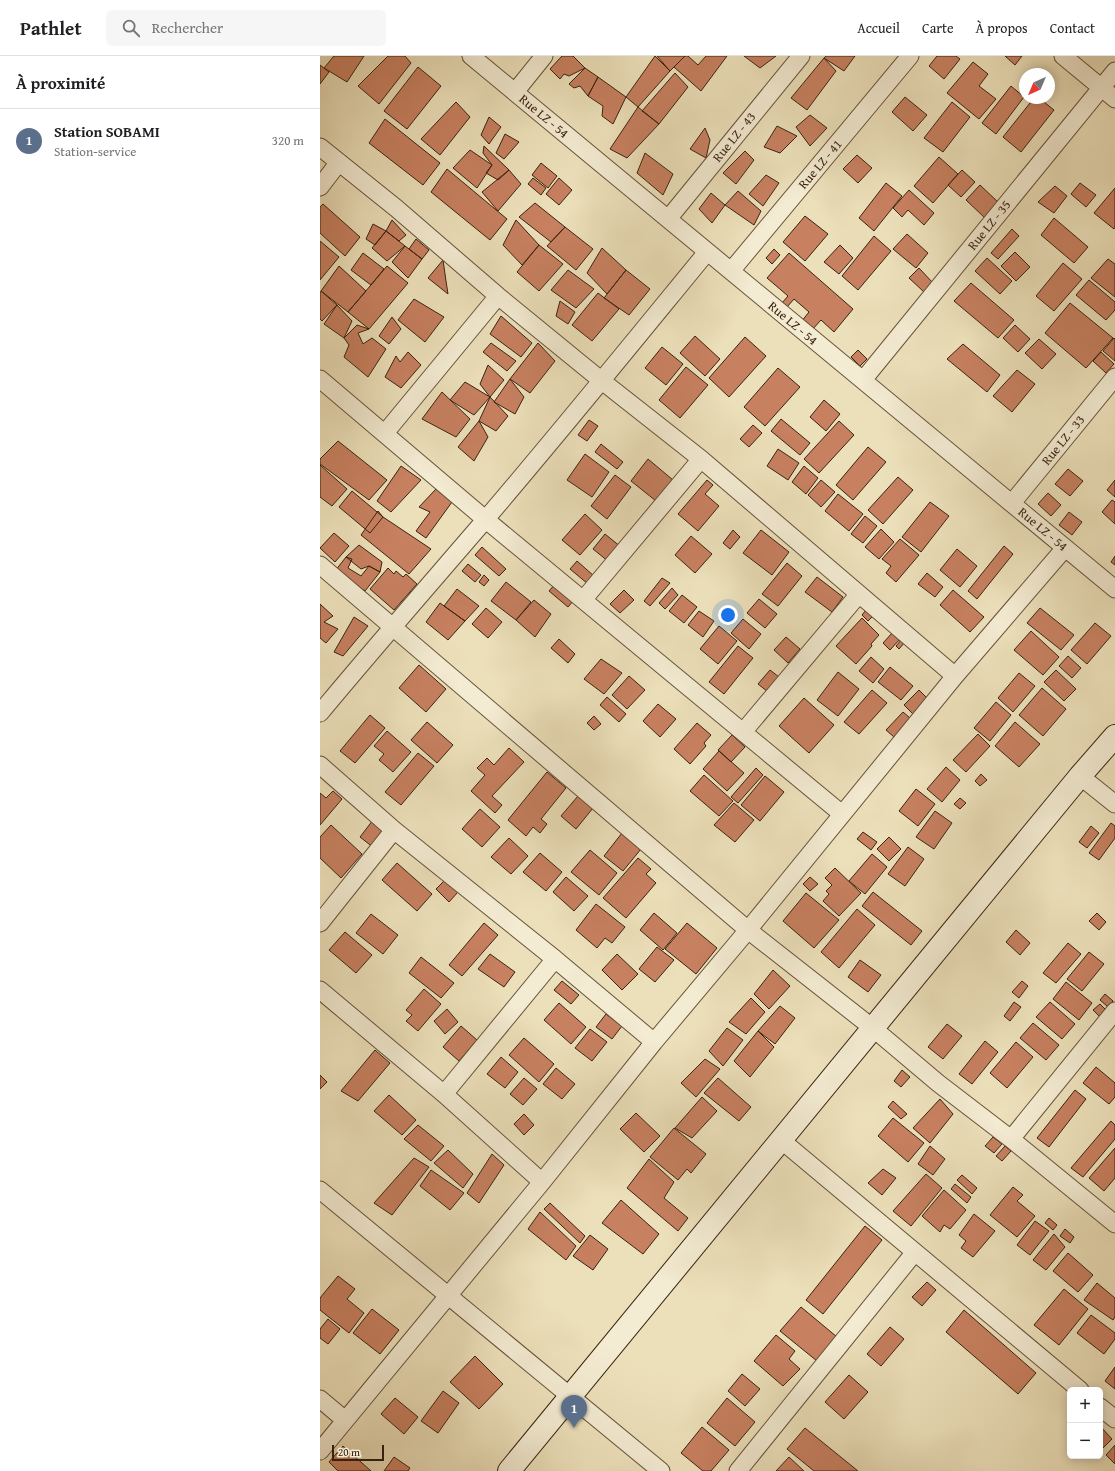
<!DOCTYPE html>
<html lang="fr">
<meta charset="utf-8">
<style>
body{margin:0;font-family:"Gentium Book Plus",serif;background:#f6f6f6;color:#202124}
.controls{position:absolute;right:12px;bottom:12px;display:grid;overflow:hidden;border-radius:6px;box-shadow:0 2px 10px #0003}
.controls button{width:36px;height:36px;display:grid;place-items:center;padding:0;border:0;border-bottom:1px solid #e0e0e0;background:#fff;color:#202124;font:20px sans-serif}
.compass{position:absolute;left:699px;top:12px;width:36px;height:36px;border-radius:50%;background:#fff;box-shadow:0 2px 10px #0003;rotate:224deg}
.scale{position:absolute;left:12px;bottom:10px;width:52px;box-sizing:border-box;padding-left:4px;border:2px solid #392310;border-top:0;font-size:11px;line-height:14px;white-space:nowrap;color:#392310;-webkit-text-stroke:3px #f3ebd2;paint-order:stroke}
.you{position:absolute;left:408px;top:559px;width:14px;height:14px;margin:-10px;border:3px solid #fff;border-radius:50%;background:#1a73e8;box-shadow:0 0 0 6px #1a73e833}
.badge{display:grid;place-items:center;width:26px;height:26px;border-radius:50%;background:#8f2418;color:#fff;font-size:13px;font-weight:700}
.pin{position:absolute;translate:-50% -33px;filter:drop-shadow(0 1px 2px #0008)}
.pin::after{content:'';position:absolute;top:21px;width:14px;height:12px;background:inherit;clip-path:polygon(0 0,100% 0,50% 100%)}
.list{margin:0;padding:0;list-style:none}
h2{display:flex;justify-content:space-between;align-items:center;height:52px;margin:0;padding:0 16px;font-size:17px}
h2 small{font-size:13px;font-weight:400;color:#757577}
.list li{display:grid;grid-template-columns:26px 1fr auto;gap:12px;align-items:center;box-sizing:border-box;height:64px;padding:0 16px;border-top:1px solid #e0e0e0}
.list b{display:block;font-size:15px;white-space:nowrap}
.list p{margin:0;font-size:13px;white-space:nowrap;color:#757577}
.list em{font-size:13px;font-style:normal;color:#757577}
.icon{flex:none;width:22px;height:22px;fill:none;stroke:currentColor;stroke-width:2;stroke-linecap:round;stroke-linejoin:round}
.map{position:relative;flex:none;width:795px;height:1415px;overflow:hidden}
header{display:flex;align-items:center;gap:24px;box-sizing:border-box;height:56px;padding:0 20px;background:#fff;border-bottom:1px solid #e0e0e0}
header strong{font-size:19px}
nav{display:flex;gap:22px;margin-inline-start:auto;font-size:14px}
.search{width:280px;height:36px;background:#f6f6f6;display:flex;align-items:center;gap:10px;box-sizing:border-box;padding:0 14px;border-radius:6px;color:#757577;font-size:15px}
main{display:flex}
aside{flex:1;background:#fff}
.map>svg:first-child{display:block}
.building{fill:#c78060;stroke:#392310}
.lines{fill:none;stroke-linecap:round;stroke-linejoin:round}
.street-casing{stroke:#66523a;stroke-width:19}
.secondary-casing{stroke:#392310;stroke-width:24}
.street{stroke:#f3ebd2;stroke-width:17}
.secondary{stroke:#f3ebd2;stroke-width:22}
.labels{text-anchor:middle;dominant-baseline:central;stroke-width:4;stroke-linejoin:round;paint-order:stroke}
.street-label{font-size:13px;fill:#392310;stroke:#f3ebd2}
</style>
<header>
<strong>Pathlet</strong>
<div class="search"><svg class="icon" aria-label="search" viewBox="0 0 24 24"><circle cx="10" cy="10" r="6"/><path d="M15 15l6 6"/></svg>Rechercher</div>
<nav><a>Accueil</a><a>Carte</a><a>À propos</a><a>Contact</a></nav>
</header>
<main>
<aside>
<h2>À proximité<small></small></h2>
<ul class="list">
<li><span class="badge" style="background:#5c6f8a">1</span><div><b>Station SOBAMI</b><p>Station-service</p></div><em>320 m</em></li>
</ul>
</aside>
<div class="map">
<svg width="795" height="1415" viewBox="0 0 795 1415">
<rect width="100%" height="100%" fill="#ece0ba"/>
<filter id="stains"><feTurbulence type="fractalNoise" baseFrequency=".005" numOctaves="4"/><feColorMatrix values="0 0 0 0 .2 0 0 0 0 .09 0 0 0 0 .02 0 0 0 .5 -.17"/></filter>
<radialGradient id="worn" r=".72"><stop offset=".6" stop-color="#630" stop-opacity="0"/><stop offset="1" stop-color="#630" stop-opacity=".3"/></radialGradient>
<path class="building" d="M14,0H44L27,26L4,12Z
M68,0H85L91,7L59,48L38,30Z
M242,0H253L265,12L249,20L244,18L240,23L230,13Z
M335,0L350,15L318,51L306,41Z
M337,0H365L350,15Z
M365,0H368L378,9L386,0H407L381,35L354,11Z
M424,0H456L440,12Z
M506,0H535L524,15L504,2Z
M617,0H636L640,3L624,23L609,10Z
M685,0H702L695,9Z
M504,2L516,15L487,54L471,42Z
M653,6L668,18L659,30L676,43L659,63L627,37Z
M0,9L9,16L0,28Z
M98,11L121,30L87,73L64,55Z
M265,12L278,21L268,40L260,30L254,32L249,28Z
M355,17L368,31L339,68L322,55Z
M278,21L306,41L293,68L282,60L283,50L268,40Z
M691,30L704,41L676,78L662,67Z
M585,41L607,59L593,75L572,56Z
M714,42H719L734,54L701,96L683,81Z
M136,46L150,61L120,99L101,83Z
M632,46L650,61L623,96L604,82Z
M318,51L339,68L307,102L290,93Z
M490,59L507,72L490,90L476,71Z
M169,61L181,71L169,88L161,79Z
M65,63L120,107L103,129L49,87Z
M457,70L477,80L460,97L444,91Z
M385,72L390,84L386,102L370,93Z
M185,78L199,86L184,103L176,97Z
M164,90L189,114L178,124L166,117L172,109L163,97Z
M150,94L172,109L157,132L133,112Z
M425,95L434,104L416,128L403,117Z
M325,97L353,118L343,139L317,117Z
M537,99L552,112L538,127L523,113Z
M619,101L638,118L613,147L594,130Z
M221,107L237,120L228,132L212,119Z
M127,113L187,163L170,184L111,136Z
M189,114L201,128L178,155L162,136Z
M642,114L655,126L641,141L628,129Z
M446,119L459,127L443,150L429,138Z
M213,122L226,132L221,139L208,128Z
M239,122L252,134L239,149L226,138Z
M566,127L582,140L554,175L539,162Z
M760,127L776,139L766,151L751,138Z
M660,129L679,147L665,162L646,144Z
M735,130L747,140L734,157L718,146Z
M795,132V171L794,173L774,157Z
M589,134L614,157L604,169L588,154L582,161L573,152Z
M418,135L441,155L434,169L405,149Z
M391,137L405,149L392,167L379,153Z
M215,147L245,171L231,186L199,161Z
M3,148L40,181L25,200L0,177V151Z
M485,160L508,178L485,205L463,186Z
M734,162L768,191L754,207L721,179Z
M72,164L86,179L79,185L66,175Z
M196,164L219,189L202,209L183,189Z
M53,168L66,175L55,189L46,183Z
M245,171L273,193L256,214L227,190Z
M692,173L699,180L678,203L671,197Z
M66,175L85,190L67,205L52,192Z
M587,178L608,197L596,212L573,193Z
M554,180L571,195L538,234L522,220Z
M96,183L109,194L102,203L89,193Z
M0,185L19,201L0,224Z
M219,189L243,208L219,235L197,216Z
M520,189L533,202L519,218L504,206Z
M85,190L102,203L88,222L72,206Z
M282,192L306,214L287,238L267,217Z
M454,193L460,199L452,208L446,202Z
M695,196L710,211L696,225L681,210Z
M43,197L64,213L51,229L31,214Z
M469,197L533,253L514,276L501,264L491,275L481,266L489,256L474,243L467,251L462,247L468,240L447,222Z
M667,202L692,225L680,238L655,215Z
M788,203L795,208V241L771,222Z
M123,204L126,225L128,238L108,222Z
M743,207L762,223L734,255L716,240Z
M19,210L46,235L28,256L1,235Z
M67,210L88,227L49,273L28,256Z
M599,212L613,227L604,236L589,222Z
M248,214L274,233L256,252L231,234Z
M306,214L330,233L309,259L284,242Z
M769,224L795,246V254L786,264L756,239Z
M651,227L694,264L678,282L634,245Z
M1,235L17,249L2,265L0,263V237Z
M278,237L299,253L272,285L252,269Z
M94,243L124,261L105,286L78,264Z
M240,245L255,256L248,268L236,260Z
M750,247L793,282L766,312L725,277Z
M17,249L32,265L24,282L4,268Z
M181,260L212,287L201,301L170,278Z
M72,261L81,273L69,288L59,280Z
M37,269L49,273L38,277L43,288L52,282L66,293L48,321L24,301L29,289L24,282Z
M695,269L710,283L698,296L683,282Z
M375,280L400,303L385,320L360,297Z
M425,281L446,300L409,341L389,322Z
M794,282L795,283V305L783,295Z
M719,283L736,298L722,313L705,297Z
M171,287L196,305L187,315L163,296Z
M218,287L235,305L210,337L190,323Z
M643,288L680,319L667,336L627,303Z
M342,291L363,308L346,329L325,312Z
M538,294L547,303L540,310L531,301Z
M88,296L101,309L81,332L65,321L76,300L80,306Z
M781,296L794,308L786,317L773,305Z
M168,309L184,324L170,341L160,328Z
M366,311L388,329L360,362L339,344Z
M458,312L480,331L445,370L424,351Z
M697,314L715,328L692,356L673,340Z
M190,323L204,341L195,358L174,346Z
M145,326L170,341L154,359L130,344Z
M122,336L150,363L136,381L102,363Z
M170,341L188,360L176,375L159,365Z
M504,344L520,358L506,375L490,361Z
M461,363L490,387L480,399L451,375Z
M269,364L278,370L267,385L258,379Z
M159,365L168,381L154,405L138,391Z
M519,365L534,379L499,417L484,403Z
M433,369L442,377L429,391L420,383Z
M18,385L67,424L49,444L0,408V403Z
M281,388L303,406L297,413L275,396Z
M548,391L566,406L533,444L516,429Z
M458,393L479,407L468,424L447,410Z
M265,398L289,416L272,441L247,424Z
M328,403L353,424L336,445L311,425Z
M0,409L27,433L12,450L0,441Z
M81,410L101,424L71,456L57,445Z
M484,410L498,422L486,438L472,426Z
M748,413L763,425L750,440L735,428Z
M295,419L311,431L287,463L271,450Z
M578,421L593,434L563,468L548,454Z
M387,424L393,429L385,438L399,450L378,475L358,458Z
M501,424L515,436L501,451L488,439Z
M795,424V441L787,434Z
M116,433L132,446L106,482L96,475L110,456L99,451Z
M32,435L63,461L50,477L19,451Z
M728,437L741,449L731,460L718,448Z
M518,438L543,458L529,475L505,455Z
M792,444L795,446V468L782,456Z
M610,446L629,460L601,496L582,481Z
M58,455L63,461L111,493L89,518L41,479Z
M749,456L762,466L752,479L739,469Z
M265,458L282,474L260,499L242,484Z
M545,460L557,470L543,487L531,478Z
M561,473L574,486L559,503L545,491Z
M413,474L420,481L410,493L403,487Z
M441,474L469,496L452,519L423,497Z
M14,477L29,490L15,506L0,492Z
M285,478L301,491L289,506L273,493Z
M371,480L392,498L375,517L355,499Z
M580,483L599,499L576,526L566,517L571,510L562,503Z
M39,489L62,506L60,516L49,510L41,513L26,501Z
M684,490L693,498L657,543L648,535Z
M162,491L186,513L179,520L155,499Z
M637,493L657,510L640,531L620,514Z
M795,500V509L791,506Z
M26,501L32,503L28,512L41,520L49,510L60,516L45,535L15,515Z
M257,505L274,520L268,528L250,513Z
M467,507L482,520L458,550L442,538Z
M148,508L161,519L155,526L142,515Z
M68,512L74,518L76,515L83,521L86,518L97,528L74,554L50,533Z
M607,517L623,531L615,541L598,528Z
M164,519L169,524L164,530L159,526Z
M497,521L523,541L512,556L485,536Z
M342,522L350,527L330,550L324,545Z
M186,526L211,546L196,564L171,545Z
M235,528L254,544L248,551L229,535Z
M352,532L358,539L345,553L339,547Z
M137,533L159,550L145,565L124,550Z
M304,534L314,544L300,557L290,548Z
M633,534L664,561L650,576L620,549Z
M362,539L377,551L364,567L349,555Z
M439,543L457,558L445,572L427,557Z
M214,544L231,558L215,581L196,564Z
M120,547L145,565L128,584L106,566Z
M0,548L13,560L4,566L18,573L6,587L0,582Z
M166,552L182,566L168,582L152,568Z
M720,552L754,579L741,594L707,567Z
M546,554L553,560L548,565L542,559Z
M379,555L394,565L383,581L368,569Z
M34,561L48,570L23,600L14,596Z
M542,562L559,579L551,588L552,590L536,608L516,590Z
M423,563L441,578L429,593L411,577Z
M775,567L791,580L767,608L751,594Z
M399,570L417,585L398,608L380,593Z
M711,575L739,601L723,619L694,594Z
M573,576L580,583L570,594L563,587Z
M466,581L480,593L468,607L454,594Z
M239,583L255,598L248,607L231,592Z
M582,583L585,586L579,593L576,590Z
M418,590L433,602L404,638L389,626Z
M748,600L761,612L752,622L739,610Z
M551,601L564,613L553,627L539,615Z
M281,603L302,617L284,638L264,623Z
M99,609L126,633L106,656L79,632Z
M570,611L593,630L581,644L558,626Z
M450,614L459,621L448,636L438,628Z
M736,614L756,633L744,645L724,626Z
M518,616L539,633L518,660L497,644Z
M699,617L715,630L693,656L678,642Z
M309,620L325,634L307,653L292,639Z
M722,632L746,653L723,680L699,659Z
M552,634L567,647L539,678L524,666Z
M599,634L608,643L593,658L584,649Z
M287,641L306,658L299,666L280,649Z
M484,642L514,669L489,697L459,670Z
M676,646L691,659L670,685L654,672Z
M338,648L356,663L340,681L323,665Z
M583,656L590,662L574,681L566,674Z
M50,659L65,672L35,707L20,695Z
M274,660L281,668L274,674L267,667Z
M107,666L133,689L117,707L91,684Z
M695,666L720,688L699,711L675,690Z
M377,667L391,679L384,687L386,690L370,708L354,693Z
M67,675L91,696L73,716L59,704L64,698L54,690Z
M658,678L670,690L646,716L633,704Z
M412,679L425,691L411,706L398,694Z
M189,692L204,706L172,740L182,749L175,757L151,735L165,719L157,712L167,702L174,709Z
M399,695L424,717L407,735L383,713Z
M98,697L114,710L81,749L65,736Z
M626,711L640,724L622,746L607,733Z
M436,712L443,719L418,747L411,741Z
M227,716L246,732L221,763L227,768L220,777L213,771L206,780L188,764Z
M661,718L667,724L660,730L655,725Z
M384,719L413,745L399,760L370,735Z
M445,720L464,736L440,765L421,749Z
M596,733L615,748L598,770L579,755Z
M13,735L22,743L0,769V737L6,742Z
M258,740L273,752L256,773L241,760Z
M640,742L646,747L640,753L634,748Z
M414,747L434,764L415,786L394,769Z
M160,753L180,771L162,791L142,773Z
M615,755L632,767L614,793L596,781Z
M53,764L67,775L54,792L40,781Z
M791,767L795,770V782L779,804L769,797Z
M11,769L42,798L21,822L0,802V781Z
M771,770L779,777L767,792L759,786Z
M543,776L557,786L551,794L537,783Z
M302,777L321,793L303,815L284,800Z
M569,781L581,793L569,805L557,793Z
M189,782L208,800L191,818L171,801Z
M588,791L604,803L585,830L568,818Z
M270,794L297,817L279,839L251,816Z
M220,797L242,816L226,835L203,816Z
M552,798L567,811L545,838L529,825Z
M318,802L331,813L326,818L336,827L306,862L283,842Z
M77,807L112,838L97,855L62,824Z
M515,812L541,837L519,860L503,845L509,838L506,835L512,829L505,822Z
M246,821L268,840L254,855L233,836Z
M490,821L498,828L490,835L483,828Z
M125,824L138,836L129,846L116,833Z
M553,836L602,875L591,889L542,850Z
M486,837L519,864L494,892L463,865Z
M276,848L305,871L292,887L285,882L277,892L256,874Z
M537,853L555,869L519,912L501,896Z
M334,857L357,877L343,894L320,874Z
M777,857L786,866L779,874L769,865Z
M51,858L78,879L63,898L36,877Z
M164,867L178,879L142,920L129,909Z
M367,867L397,892L376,918L345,893Z
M696,874L710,887L700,899L686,886Z
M25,876L52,899L36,917L9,894Z
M748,887L761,898L736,927L723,917Z
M337,891L354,904L335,926L319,913Z
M769,896L784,908L762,935L747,923Z
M170,898L195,916L184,931L158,913Z
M297,898L318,918L302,934L282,914Z
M101,901L134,927L121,942L89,917Z
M540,904L561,919L548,936L528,921Z
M453,914L470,930L449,953L434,938Z
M242,925L259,939L251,948L234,934Z
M702,925L708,930L699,942L692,936Z
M746,926L772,947L759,964L733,943Z
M104,933L121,948L98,975L86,965L92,959L86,954Z
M785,938L793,945L788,951L780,944Z
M431,942L445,956L426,978L409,966Z
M694,946L701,951L690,965L684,960Z
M730,946L755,968L742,983L716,961Z
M239,947L266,971L251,988L224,964Z
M780,948L787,955L780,961L773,954Z
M460,950L475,962L455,988L438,975Z
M127,953L138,966L125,978L114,965Z
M286,958L302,970L292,983L276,971Z
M713,967L739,989L726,1004L700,982Z
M627,968L642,980L623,1003L608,991Z
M141,970L157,984L139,1005L123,991Z
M407,972L423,984L403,1010L389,995Z
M270,973L287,986L272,1005L255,992Z
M438,975L454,991L430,1021L414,1005Z
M204,982L234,1008L219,1026L189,999Z
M665,985L678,996L652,1028L639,1018Z
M696,986L713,1001L687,1032L670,1017Z
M55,994L70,1007L38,1045L21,1035Z
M181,1001L198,1016L185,1032L167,1018Z
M385,1003L400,1013L376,1041L361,1027Z
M776,1011L795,1027V1041L789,1048L763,1027Z
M236,1012L255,1028L242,1043L223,1028Z
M582,1014L590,1021L581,1031L574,1025Z
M0,1019L7,1026L0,1033Z
M204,1022L217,1033L203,1049L190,1038Z
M398,1022L431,1051L419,1065L384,1037Z
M755,1034L766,1043L729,1091L717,1082Z
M69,1039L96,1064L82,1079L54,1055Z
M382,1041L397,1055L372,1082L355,1072Z
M620,1043L633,1058L610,1087L593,1072Z
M573,1045L587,1058L581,1063L568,1051Z
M316,1057L340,1080L324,1096L300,1073Z
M204,1058L214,1069L204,1079L194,1068Z
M573,1062L604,1087L588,1106L558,1080Z
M791,1065L795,1069V1083L763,1121L751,1112Z
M98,1069L124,1090L111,1105L84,1083Z
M354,1072L386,1098L371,1117L367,1113L358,1124L330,1101Z
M673,1081L682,1088L674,1097L665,1090Z
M610,1090L625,1103L613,1119L598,1108Z
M685,1090L691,1095L682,1105L676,1100Z
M795,1092V1122L784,1135L769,1122Z
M128,1094L153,1118L143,1132L114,1107Z
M172,1098L184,1109L159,1147L147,1137Z
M94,1102L109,1111L72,1159L54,1147Z
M329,1103L354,1126L344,1142L368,1162L358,1175L307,1132Z
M563,1113L576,1122L562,1139L548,1127Z
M111,1114L144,1137L130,1154L100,1130Z
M606,1118L622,1132L591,1170L573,1155Z
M642,1119L657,1132L652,1138L637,1124Z
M635,1128L651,1141L647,1147L631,1133Z
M693,1131L703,1139L697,1145L715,1160L697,1181L670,1159Z
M624,1134L646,1154L630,1173L624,1169L620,1176L602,1160Z
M301,1144L339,1178L323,1198L282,1167Z
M230,1147L265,1180L260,1187L224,1153Z
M220,1156L256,1190L246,1204L208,1173Z
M654,1158L675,1175L653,1201L641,1192L646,1185L639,1179Z
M729,1162L737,1169L733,1174L725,1167Z
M715,1165L729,1175L710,1199L697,1189Z
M545,1170L562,1184L503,1258L486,1244Z
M745,1173L754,1181L750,1187L740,1180Z
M734,1178L745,1191L726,1214L713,1204Z
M270,1179L288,1193L273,1214L253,1200Z
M748,1197L773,1219L758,1236L733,1215Z
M18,1220L35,1233L27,1243L44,1257L29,1277L0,1254V1242Z
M607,1226L616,1234L602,1250L592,1241Z
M777,1227L795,1242V1261L793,1264L764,1244Z
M744,1233L768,1253L739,1289L714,1269Z
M481,1251L517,1281L497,1305L460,1275Z
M52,1253L79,1274L60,1298L33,1277Z
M644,1254L716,1317L698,1338L626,1276Z
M771,1259L795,1277V1283L784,1298L757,1277Z
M8,1263L20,1273L8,1288L0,1282V1273Z
M570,1271L584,1283L561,1310L547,1298Z
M456,1279L475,1295L469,1303L480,1313L463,1330L434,1305Z
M155,1300L183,1328L159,1353L130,1326Z
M795,1311V1333L785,1325Z
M422,1318L440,1333L425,1350L408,1335Z
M529,1319L548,1336L524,1363L505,1346Z
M123,1335L139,1347L118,1377L101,1365Z
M75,1342L98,1361L84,1378L61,1358Z
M407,1342L435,1366L415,1390L387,1367Z
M780,1370L792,1383L780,1395Z
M382,1371L409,1394L391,1415H383L361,1397Z
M485,1372L538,1415H494L467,1393Z
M795,1389V1408L786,1399Z
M23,1390L51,1415H18L9,1406Z
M74,1401L90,1412L88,1415H64Z
M469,1401L484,1415H456Z"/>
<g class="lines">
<g class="street-casing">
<path id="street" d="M151,0L795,533
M743,0L795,43
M195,36L224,0
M0,91L76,152L178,240L282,325L381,403L635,620
M0,131L19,106
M348,163L481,0
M411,215L590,0
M0,323L165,463L522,758
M543,324L795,15
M65,377L178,240
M692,447L795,321
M0,509L428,874L554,973L618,1027L691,1083L795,1168
M263,544L381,403
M0,657C54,592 110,528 165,464C241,375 314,285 387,196
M423,676L539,538
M0,709L74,774L235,903L334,986
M760,720L795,748
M0,867L74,774
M0,934L124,1038L222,1126
M124,1038L235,903
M691,1083L795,955
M461,1084L760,1334
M0,1134L341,1415
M0,1343L25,1364
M780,1351L795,1363
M0,1395L222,1126L334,986L428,874L635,620L745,492
M418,1415L595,1196"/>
</g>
<g class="secondary-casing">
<path id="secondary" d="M189,1415L760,720L795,680"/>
</g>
<use href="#street" class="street"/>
<use href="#secondary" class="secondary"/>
</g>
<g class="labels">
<g class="street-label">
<text transform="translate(224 60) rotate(40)">Rue LZ - 54</text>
<text transform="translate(414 81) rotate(-51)">Rue LZ - 43</text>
<text transform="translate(500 108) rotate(-50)">Rue LZ - 41</text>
<text transform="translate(669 169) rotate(-51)">Rue LZ - 35</text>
<text transform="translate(473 267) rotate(40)">Rue LZ - 54</text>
<text transform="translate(743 384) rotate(-51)">Rue LZ - 33</text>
<text transform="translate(723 473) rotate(40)">Rue LZ - 54</text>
</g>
</g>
<rect width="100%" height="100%" filter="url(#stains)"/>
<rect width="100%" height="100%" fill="url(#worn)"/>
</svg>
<div class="controls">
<button>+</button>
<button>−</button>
</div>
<svg class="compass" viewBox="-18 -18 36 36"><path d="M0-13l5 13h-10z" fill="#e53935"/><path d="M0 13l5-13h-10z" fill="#757577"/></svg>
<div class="scale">20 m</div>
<div class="you"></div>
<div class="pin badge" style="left:254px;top:1372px;background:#5c6f8a">1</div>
</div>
</main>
